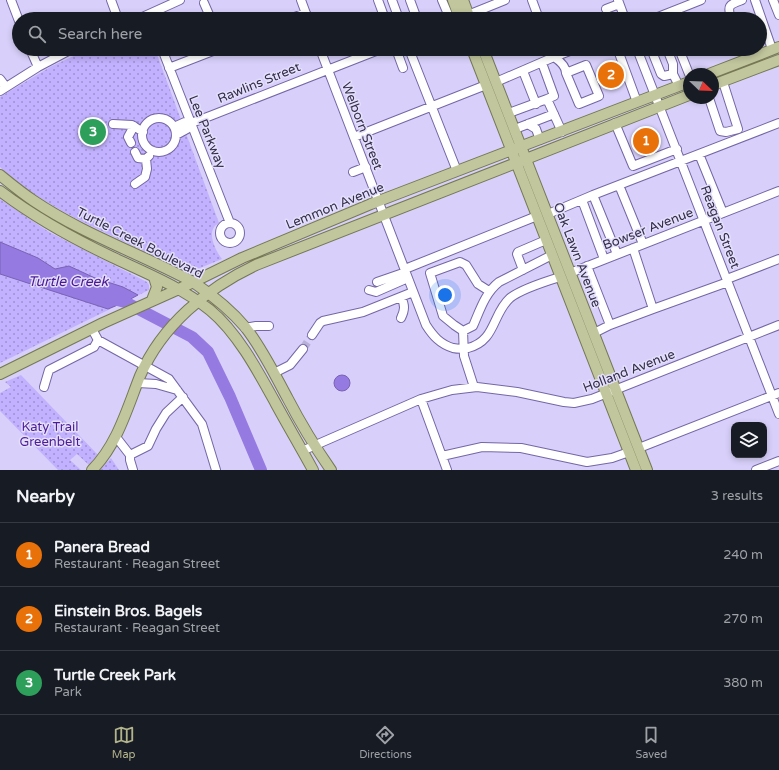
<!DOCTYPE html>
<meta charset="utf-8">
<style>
body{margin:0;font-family:"Varela Round",sans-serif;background:#20242c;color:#f1f3f6}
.controls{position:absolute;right:12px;bottom:12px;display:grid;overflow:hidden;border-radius:8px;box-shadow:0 2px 6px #0003}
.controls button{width:36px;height:36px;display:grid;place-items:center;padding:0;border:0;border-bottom:1px solid #363941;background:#171b24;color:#f1f3f6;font:20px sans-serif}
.compass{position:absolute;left:683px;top:68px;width:36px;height:36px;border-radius:50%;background:#171b24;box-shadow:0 2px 6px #0003;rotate:113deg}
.you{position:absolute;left:445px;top:295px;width:14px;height:14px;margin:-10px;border:3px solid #fff;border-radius:50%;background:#1a73e8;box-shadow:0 0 0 6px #1a73e833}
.badge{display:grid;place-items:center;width:26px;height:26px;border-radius:50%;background:#b1b48b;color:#fff;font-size:13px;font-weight:700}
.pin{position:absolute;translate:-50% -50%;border:2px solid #fff;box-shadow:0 1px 4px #0006}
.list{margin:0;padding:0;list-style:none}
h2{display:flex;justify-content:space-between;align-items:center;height:52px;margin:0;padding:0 16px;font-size:17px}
h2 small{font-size:13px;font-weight:400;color:#9ea1a6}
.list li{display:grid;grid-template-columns:26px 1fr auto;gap:12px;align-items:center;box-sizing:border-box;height:64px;padding:0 16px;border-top:1px solid #363941}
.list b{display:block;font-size:15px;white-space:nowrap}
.list p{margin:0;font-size:13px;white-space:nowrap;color:#9ea1a6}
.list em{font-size:13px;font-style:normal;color:#9ea1a6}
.icon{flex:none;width:22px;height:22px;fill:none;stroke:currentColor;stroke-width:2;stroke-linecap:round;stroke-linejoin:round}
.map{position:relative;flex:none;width:779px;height:470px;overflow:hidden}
.search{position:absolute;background:#171b24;box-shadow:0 2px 6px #0003;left:12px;right:12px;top:12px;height:44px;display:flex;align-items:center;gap:10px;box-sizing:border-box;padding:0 14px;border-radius:22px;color:#9ea1a6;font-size:15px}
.sheet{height:244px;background:#171b24}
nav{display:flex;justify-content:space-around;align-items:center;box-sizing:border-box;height:56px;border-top:1px solid #363941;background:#171b24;font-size:11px;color:#9ea1a6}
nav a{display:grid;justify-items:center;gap:2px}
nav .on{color:#b1b48b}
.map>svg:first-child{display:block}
.grass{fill:url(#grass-dots)}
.water{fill:#957ae2;stroke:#7863b4}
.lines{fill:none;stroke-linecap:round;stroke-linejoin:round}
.river{stroke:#957ae2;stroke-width:12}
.minor-tunnel{stroke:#b7b0d7;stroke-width:8;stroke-dasharray:8 4;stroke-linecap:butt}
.minor-casing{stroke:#7566a5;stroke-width:10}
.major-casing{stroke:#767855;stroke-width:12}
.minor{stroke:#fff;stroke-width:8}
.major{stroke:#c2c69d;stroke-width:10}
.labels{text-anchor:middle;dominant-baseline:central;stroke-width:3;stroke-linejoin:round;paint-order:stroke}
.street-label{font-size:13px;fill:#342e49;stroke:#e4dffb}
.park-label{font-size:13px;fill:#4d1d97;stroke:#e4dffb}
.water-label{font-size:14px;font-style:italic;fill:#4b1994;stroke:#e4dffb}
</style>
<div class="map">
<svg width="779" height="470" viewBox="0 0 779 470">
<defs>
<pattern id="grass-dots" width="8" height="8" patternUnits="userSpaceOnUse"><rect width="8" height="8" fill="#c2b1fe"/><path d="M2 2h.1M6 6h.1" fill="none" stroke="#9e90d0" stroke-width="1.8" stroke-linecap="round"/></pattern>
</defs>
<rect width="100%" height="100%" fill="#d8d0fa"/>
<path class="grass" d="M89,49H155L219,223C205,230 215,250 222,259L195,270H185C151,255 118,239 85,223C54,207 25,191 0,167V97L52,66Z
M0,199L49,232L147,282L149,285V290L0,363Z
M21,375L99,456L90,466L77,454L70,460L81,470H58L0,411V393L11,387L5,382Z
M111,458L119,470H100Z"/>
<path class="water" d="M0,242L38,258L55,269L69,266L95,278L123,287L138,295L125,302L108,309L0,274Z
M334 383a8 8 0 1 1 16 0a8 8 0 1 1-16 0Z"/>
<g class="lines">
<path class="river" d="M110,298L125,302L192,337L208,352L230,397L261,470"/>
<path class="minor-tunnel" d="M303,349L312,335"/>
<g class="minor-casing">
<path id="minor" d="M11,0L19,21
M111,0L118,19
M301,0L308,19
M378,0L385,19
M392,0L399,19
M410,0L417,19
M442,0L450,19
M532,0L539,19
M618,0L625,19
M755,0L772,49
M773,0L779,15
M204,3L211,19
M606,9L619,4
M463,17L505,0
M138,19L180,0
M289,19L306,13
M653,19L701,0
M731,19C727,5 729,5 742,0
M30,49L38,67
M162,49L230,223
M320,49L426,325C433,336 440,344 453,348C458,349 463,349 468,348C496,341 492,314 510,298C520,290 547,281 560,277
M396,49L403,68
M409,49L457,171
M628,49L619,53L637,102
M637,49L779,414
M651,49L661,74L664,76L673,74
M667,49L673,64V74L679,86
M679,49L689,74
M745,49L749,59
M554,57C560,61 566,66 566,73L579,104L599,96L586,65L566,73
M554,57L575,49
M542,63L554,96L547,99
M169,68L218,49
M523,71L536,104
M0,79L6,87
M496,82L554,57L551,49
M0,91L38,67L72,49
M709,98L720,131L726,132L738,129L723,82
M509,113L547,99L562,132
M142 135a17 17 0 1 1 34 0a17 17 0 1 1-34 0Z
M615,123L633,166L677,149
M113,124L132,125L143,132
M528,124L536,129L540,140
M174,127L185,122L191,123L210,116L381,49
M515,129L554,114
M176,135L187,129L191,123
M354,137L486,85
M131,143L128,137L134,126
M135,152L138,158L146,159L149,156
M699,154L723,213
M353,172L366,167
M135,184L145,177L147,169L146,159
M621,190L643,244
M593,195L779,123
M582,200L604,259
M548,214L593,195L617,254
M220 233a10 10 0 1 1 20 0a10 10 0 1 1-20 0Z
M587,266L610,325
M405,269L537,216
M523,270L517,254L518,252L546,240
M570,273L779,191
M727,279L779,259
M377,282L406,272
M369,290L376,292L408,278
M653,309L728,282
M401,318C405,310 405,305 401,297
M245,328L256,326H269
M92,329L98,340L169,379L202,424L216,470
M463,331L454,325L443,316L430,273L460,262L466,265L478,284L489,291
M594,333L610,325L653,309L633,248
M312,335L320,323L323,321L363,312L413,292
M274,373L290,365L303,349
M138,383L156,384L177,390
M44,387L49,370L94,347L98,340
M474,387L464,356L463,331L473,326C480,310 485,293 499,282L552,255
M421,399L447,470
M116,437L130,455V460L133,470
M639,448L779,393
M302,451L421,399L452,390L477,387L517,392L564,402L574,403L592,399L779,325
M130,455L148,446L156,429L166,413L183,397
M442,456L482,447L521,448L587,462L612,458L629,452
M756,470L779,461"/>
</g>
<g class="major-casing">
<path id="major" d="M453,0L460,19
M463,0L470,19
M472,49L636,470
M483,49L647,470
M709,74L779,47
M713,85L779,60
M0,175C11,184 22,193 34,201C83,234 141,254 193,282C212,295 231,310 246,328C263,350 275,375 288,399C301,424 315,447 331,470
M0,191C33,216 74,239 112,257C146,273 181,287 210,310C238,333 259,373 276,404C288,426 301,448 313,470
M152,300L157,287L154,277
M0,374L103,323L179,289L242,258L371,204L689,82
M92,470C117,445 127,409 140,376C162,325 207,288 256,265L689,95"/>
</g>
<use href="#minor" class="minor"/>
<use href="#major" class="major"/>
</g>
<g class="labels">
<g class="street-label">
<text transform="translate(259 83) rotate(-22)">Rawlins Street</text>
<text transform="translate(362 126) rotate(69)">Welborn Street</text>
<text transform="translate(207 132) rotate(68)">Lee Parkway</text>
<text transform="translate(335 206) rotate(-22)">Lemmon Avenue</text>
<text transform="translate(720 227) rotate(69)">Reagan Street</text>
<text transform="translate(648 229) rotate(-21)">Bowser Avenue</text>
<text transform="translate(140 243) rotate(27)">Turtle Creek Boulevard</text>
<text transform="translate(577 255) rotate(69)">Oak Lawn Avenue</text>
<text transform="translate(629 371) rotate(-21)">Holland Avenue</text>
</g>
<g class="park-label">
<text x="50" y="427">Katy Trail<tspan x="50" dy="15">Greenbelt</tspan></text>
</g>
<g class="water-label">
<text x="68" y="281">Turtle Creek</text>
</g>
</g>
</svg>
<div class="controls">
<button><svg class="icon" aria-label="layers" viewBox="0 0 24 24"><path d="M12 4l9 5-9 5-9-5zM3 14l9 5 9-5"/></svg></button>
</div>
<svg class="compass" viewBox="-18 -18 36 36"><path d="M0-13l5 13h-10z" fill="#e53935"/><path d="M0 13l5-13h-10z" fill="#9ea1a6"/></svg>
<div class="you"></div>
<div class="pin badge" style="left:646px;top:141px;background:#e8710a">1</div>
<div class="pin badge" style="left:611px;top:75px;background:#e8710a">2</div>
<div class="pin badge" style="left:93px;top:132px;background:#2e9e5b">3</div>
<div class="search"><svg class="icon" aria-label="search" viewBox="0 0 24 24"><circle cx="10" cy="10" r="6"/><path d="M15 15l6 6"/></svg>Search here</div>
</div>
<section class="sheet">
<h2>Nearby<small>3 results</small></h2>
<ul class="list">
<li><span class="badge" style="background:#e8710a">1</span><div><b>Panera Bread</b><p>Restaurant · Reagan Street</p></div><em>240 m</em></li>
<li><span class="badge" style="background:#e8710a">2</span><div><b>Einstein Bros. Bagels</b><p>Restaurant · Reagan Street</p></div><em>270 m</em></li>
<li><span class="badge" style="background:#2e9e5b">3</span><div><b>Turtle Creek Park</b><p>Park</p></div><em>380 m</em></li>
</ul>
</section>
<nav>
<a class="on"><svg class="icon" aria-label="map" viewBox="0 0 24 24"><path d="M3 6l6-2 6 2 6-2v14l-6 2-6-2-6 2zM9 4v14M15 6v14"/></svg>Map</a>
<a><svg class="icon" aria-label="directions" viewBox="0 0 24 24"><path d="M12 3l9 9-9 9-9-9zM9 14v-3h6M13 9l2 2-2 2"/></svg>Directions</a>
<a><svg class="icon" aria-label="saved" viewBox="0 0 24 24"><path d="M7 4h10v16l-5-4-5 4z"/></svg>Saved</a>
</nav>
